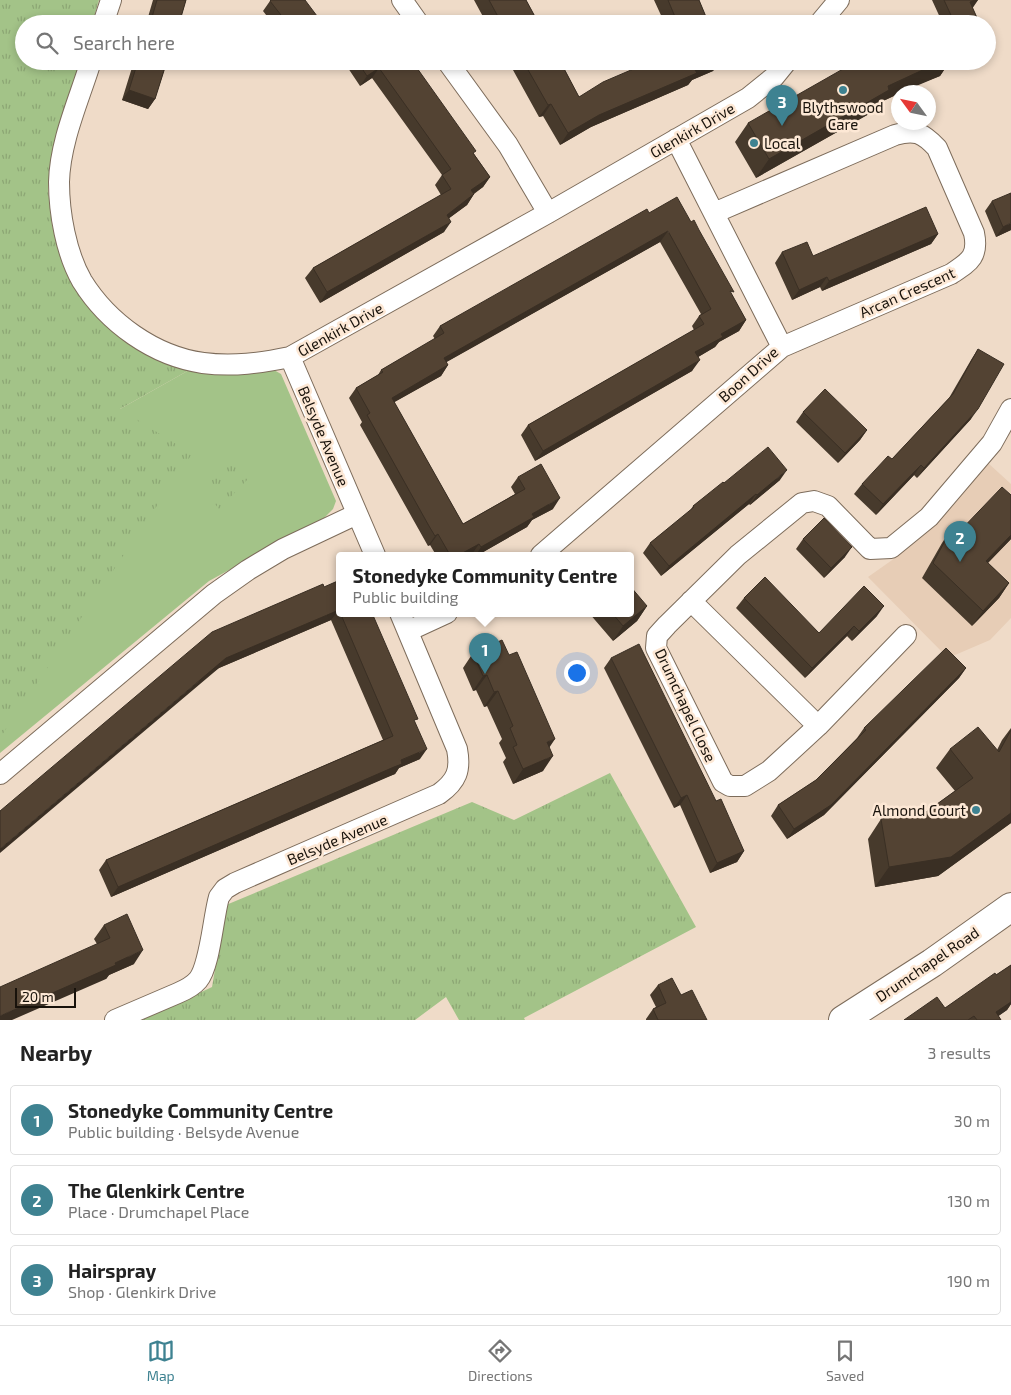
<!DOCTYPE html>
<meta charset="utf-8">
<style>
body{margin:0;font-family:"Exo 2",sans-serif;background:#f2f2f2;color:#222}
.compass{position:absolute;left:891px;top:85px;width:45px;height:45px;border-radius:50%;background:#fff;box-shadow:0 2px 8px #0003;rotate:303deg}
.scale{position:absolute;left:15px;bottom:12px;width:61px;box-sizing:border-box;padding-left:5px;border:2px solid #18120b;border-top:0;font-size:14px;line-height:18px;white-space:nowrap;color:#18120b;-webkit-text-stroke:4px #fde8d5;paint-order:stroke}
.you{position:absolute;left:576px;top:672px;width:18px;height:18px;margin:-12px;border:4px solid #fff;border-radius:50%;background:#1a73e8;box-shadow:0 0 0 8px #1a73e833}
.badge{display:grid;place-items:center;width:32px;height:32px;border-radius:50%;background:#3e8291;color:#fff;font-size:16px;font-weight:700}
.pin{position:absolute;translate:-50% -41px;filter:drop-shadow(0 1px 2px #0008)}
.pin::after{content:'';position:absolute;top:26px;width:18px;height:15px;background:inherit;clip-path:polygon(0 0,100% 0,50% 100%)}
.popup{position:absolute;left:336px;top:552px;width:298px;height:65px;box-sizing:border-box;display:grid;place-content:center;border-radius:5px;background:#fff;filter:drop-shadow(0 1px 4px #0005);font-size:16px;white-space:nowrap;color:#767676}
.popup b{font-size:19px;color:#222}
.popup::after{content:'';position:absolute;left:50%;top:100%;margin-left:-10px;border:10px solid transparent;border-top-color:#fff}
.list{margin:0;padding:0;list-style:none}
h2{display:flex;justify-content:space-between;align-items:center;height:65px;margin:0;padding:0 20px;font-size:21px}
h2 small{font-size:16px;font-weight:400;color:#767676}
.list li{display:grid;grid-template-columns:32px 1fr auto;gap:15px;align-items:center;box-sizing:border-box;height:70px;margin:0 10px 10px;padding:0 10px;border:1px solid #e0e0e0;border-radius:5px}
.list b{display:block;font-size:19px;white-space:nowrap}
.list p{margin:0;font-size:16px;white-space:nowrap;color:#767676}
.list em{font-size:16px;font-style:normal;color:#767676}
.icon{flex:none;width:28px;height:28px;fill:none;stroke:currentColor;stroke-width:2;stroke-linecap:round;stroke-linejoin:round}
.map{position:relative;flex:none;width:1011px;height:1020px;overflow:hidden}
.search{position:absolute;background:#fff;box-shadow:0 2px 8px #0003;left:15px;right:15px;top:15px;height:55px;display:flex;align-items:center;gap:12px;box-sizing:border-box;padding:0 18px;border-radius:28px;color:#767676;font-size:19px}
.sheet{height:305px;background:#fff}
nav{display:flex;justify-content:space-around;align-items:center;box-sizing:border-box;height:70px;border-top:1px solid #e0e0e0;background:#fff;font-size:14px;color:#767676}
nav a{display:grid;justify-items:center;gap:2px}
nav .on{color:#3e8291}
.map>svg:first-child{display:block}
.built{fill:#e7cdb6}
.grass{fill:#a3c388}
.park{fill:url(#park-tufts)}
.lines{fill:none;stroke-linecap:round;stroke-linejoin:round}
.street-casing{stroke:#7d6c5b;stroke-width:22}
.secondary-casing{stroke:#7d6c5b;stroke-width:30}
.street{stroke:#fff;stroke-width:20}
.secondary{stroke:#fff;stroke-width:28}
.wall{fill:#473a2c}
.shaded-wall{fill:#3a2f24}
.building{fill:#534333;stroke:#3a2f24}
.poi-dot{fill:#3e8291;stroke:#fde8d5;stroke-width:2}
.labels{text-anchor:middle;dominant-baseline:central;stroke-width:5;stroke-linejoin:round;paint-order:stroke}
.poi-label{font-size:15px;fill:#18120b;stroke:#fde8d5}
.street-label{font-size:15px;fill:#18120b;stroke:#fde8d5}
</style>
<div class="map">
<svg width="1011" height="1020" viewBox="0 0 1011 1020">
<defs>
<pattern id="park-tufts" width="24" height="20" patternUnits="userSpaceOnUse" patternTransform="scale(1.25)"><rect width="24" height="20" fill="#a3c388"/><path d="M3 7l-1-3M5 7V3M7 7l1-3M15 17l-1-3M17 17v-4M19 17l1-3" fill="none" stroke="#8ca674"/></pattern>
</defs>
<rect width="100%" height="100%" fill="#efdbc8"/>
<path class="built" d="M988,463L1011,484V618L990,640L948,658L868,577L895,558Z"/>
<path class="grass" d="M191,369L274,370L281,374L336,501L333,509L324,518L209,581L0,753V676L120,409Z"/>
<path class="park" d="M0,0H99L92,24H24V61H80L51,158L48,189L52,225L60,256L78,291L191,369L120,409L192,454L0,738Z
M233,458L249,478L219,509L206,493L210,482Z
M610,773L696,927L524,1018L525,1020H459L446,997L415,1020H142L212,987L226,905L472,802L514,820Z"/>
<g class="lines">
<g class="street-casing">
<path id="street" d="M402,0L419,24
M103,24L111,0
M819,24L839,0
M91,61C79,100 60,141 59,182C59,213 66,253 82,281C108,323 154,356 203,363C233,367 261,363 290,357L548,213L748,98L774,77L787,61
M447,61L508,145L548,213
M714,213L895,135C915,129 923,133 937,148L974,233C979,257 969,262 951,274L782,347
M290,357L375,555
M541,555L782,347L676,139
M691,601L818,726
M408,631L447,613
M906,635L818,726L769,771L745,786H730L723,782L656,648L657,636L667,625L738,555L802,503L814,501L828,506L870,549L891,548L929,517L992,443L1011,409
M0,774L214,594L248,570L283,549L357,514
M115,1020L178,993C185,990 193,986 198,980C210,966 213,918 219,897L225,889L235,883L439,794C457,781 461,770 457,749L400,613"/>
</g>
<g class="secondary-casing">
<path id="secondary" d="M843,1020L932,963L1011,907"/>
</g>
<use href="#street" class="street"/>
<use href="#secondary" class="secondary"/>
</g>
<path class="wall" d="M153,0H186L179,24H146Z
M474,0H526L539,24H487Z
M654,0H699L709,24H665Z
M932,0H978L972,7L978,20L976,24H943Z
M270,1L323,24H273L263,11Z
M134,61H167L155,99L148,109L122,100Z
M302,61H316L307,68Z
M344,61H412L474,154L490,177L483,187L474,194L467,205L449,218L444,232L320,303L305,278L313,268L441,195L435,185L442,175L372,78L360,86L344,62Z
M508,61H560L579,97L652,61H720L713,71L692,80L688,85L591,127L560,145L543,116L539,117Z
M877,61H950L940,76L898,92V94L881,102L876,110L756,178L735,142L748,123Z
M992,201L1011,230L996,237L985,211Z
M649,213L732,295L746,320L739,331L719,342L715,347L698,357L692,371L535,461L521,435L528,425L694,330L692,326L699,316L701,314L660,242L446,362L448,365L441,376L394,402L463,524L515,494L511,487L518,477L553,509L532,520L527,527L478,555H472V554L470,555H436L430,545L428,546L360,425L362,422L349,398L356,388L378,375L381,370L435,339L433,336L440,326Z
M938,234L931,244L822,291L820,287L792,300L775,263L782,252L813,256Z
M978,349L971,419L917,478L914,475L876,515L854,494L862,484L892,459L949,398L971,360Z
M803,412L867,430L860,440L838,463L796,422Z
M780,480L750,505L749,504L661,576L643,553L650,543L690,511L693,506L724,483Z
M1011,495V539L988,563L1009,583L999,598L972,626L922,578L942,543L952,528L957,534Z
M803,539L845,557L824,578L796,549Z
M324,587L415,723L420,759L399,768L395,774L387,777L111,897L99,870L106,860L383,740L331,620L219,668L0,811Z
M744,598L819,633L877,616L852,641L847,636L805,678L736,608Z
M647,606L637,621L613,641L589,613H630Z
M473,653L549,747L543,771L513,784L503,762L506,758L499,743L502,739L487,706L484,707L476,690L473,691L463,668Z
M611,658L716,801L744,851L737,862L710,873L680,805L674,808L604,668Z
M966,668L959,678L824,815L787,839L771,816L778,805L816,780L857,738L864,728Z
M1011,728V823L938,876L875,887L868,839L881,819L926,812L955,791L936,768L950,749L997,750L1002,740Z
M104,925L134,964L109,975L106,979L97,944L94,939Z
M1011,965V1004L1007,1010L998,1016L1001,1020H904L945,1008L996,975Z
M658,985L681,995L707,1020H646V1019L653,1009L656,1007L650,995Z"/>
<path class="shaded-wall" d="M975,0H978L972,9L970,2Z
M312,61H316L307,68Z
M716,61H720L713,71L692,80L688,85L591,127L560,145L568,133L599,115Z
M942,61H950L940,76L902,92H898V94L881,102L876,110L756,178L769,159L888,86Z
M379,68L372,78L360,86L367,76Z
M129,90L155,99L148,109L122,100Z
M551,104L543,116L539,117L548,105Z
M490,177L483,187L464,200L471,190Z
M474,194L467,205L440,225L447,215Z
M451,222L444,232L320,303L327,292Z
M1011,223V230L996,237L1003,227Z
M668,231L660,242L436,368L444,358Z
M938,234L931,244L822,291L829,281Z
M827,277L820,287L792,300L799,290Z
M746,320L739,331L719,342L715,347L688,363L695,352L721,334Z
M700,360L692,371L535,461L543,451Z
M448,365L441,376L384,408L392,398Z
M978,409L971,419L917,478L924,468Z
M867,430L860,440L838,463L845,453Z
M921,465L914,475L876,515L883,504Z
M787,470L780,480L750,505L757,495Z
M756,494L749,504L661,576L669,566Z
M560,498L553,509L532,520L527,527L478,555H476L481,547L532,514Z
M438,534L430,545L428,546L435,536Z
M1011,535V539L975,576L986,561Z
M479,544L472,554L470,555H459Z
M852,547L845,557L824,578L831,568Z
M1009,583L999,598L972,626L983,611Z
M647,606L637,621L613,641L623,626Z
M884,606L877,616L852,641L859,631Z
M339,610L331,620L219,668L0,853V849L226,658Z
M854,626L847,636L805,678L812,668Z
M966,668L959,678L824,815L787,839L794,829Z
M487,675L476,690L473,691L483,676Z
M498,691L487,706L484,707L494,692Z
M555,739L545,754L547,742Z
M427,749L420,759L399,768L395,774L111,897L118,887Z
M553,756L543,771L513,784L523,769Z
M687,795L680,805L674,808L681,798Z
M1011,813V823L938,876L875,887L889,867Z
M744,851L737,862L710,873L717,863Z
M143,950L134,964L109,975L106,979L12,1020H0V1016Z
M1011,998V1004L1007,1010L993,1020L996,1012Z"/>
<path class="building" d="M157,0H186L179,24H150Z
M271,0H305L323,24H288L270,1Z
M489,0H526L539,24H502Z
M668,0H699L709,24H678Z
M944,0H975L970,2L978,20L970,24H955Z
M138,61H167L155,99L129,90Z
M357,61H412L476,151L473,153L490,177L471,190L474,194L447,215L451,222L327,292L313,268L451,189L442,175L451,169L379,68L367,76Z
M523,61H560L579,97L603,82L652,61H716L695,70L697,73L599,115L568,133L551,104L548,105Z
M857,61H873L874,63L877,61H942L888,86L889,90L769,159L748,123Z
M1011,193V223L1003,227L992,201Z
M677,197L691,222L694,220L699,230L734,292L730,291L746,320L721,334L723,337L695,352L700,360L543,451L528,425L704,324L699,316L711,309L668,231L444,358L448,365L392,398L463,524L525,489L518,477L541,464L560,498L532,514L534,517L481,547L479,544L459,555H450L438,534L435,536L429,526L367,415L370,413L356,388L383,372L381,370L444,333L440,326L647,209L649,213Z
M926,207L938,234L829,281L827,277L799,290L782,252L807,242L813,256Z
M978,349L1004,364L978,409L924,468L921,465L883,504L862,484L888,456L892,459L953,394Z
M825,389L867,430L845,453L803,412Z
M768,447L787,470L757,495L756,494L669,566L650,543L694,507L693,506L723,482L724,483Z
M1002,487L1011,495V535L986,561L1009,583L983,611L933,563L952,528L957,534Z
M824,518L852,547L831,568L803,539Z
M765,577L819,633L864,586L884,606L859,631L854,626L812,668L744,598Z
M340,580V613H372L418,719L414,720L427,749L401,760L402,764L394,767L118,887L106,860L393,736L339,610L226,658L0,849V811L212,632L323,584L324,587Z
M630,586L647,606L623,626L612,613H630Z
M502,640L509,655L517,652L555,739L547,742L553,756L523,769L513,747L517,745L510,728L513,726L498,691L494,692L487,675L483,676L473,653Z
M639,644L716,801L721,799L744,851L717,863L687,795L681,798L611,658Z
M946,648L966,668L831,805L794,829L778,805L816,780L866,730L864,728Z
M978,727L999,752L1011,730V813L951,857L889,867L881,819L926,812L973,778L950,749Z
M127,914L143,950L115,963L116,965L0,1016V987L110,938L104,925Z
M1011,965V1002L996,1012L1001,1020H977L974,1016L968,1020H904L937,997L945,1008L995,973L996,975Z
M672,978L681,995L692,990L707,1020H658L653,1009L666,1003L658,985Z"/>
<g class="poi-dot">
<circle cx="843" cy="90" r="5"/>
<circle cx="754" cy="143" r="5"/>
<circle cx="976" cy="810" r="5"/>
</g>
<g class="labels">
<g class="poi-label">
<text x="843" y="107">Blythswood<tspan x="843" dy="17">Care</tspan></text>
<text x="764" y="143" text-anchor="start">Local</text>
<text x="966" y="810" text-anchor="end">Almond Court</text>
</g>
<g class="street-label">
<text transform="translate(692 130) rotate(-30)">Glenkirk Drive</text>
<text transform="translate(907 292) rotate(-24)">Arcan Crescent</text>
<text transform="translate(340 329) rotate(-29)">Glenkirk Drive</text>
<text transform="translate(748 374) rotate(-42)">Boon Drive</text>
<text transform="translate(324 436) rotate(67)">Belsyde Avenue</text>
<text transform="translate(686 705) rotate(65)">Drumchapel Close</text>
<text transform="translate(337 839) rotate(-23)">Belsyde Avenue</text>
<text transform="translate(927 964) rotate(-34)">Drumchapel Road</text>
</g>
</g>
</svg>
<svg class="compass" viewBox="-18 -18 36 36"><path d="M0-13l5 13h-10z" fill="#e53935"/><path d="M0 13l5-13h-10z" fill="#767676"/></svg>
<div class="scale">20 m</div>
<div class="you"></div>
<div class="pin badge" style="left:485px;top:674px">1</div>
<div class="popup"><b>Stonedyke Community Centre</b>Public building</div>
<div class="pin badge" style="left:960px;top:562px">2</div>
<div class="pin badge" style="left:782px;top:126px">3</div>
<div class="search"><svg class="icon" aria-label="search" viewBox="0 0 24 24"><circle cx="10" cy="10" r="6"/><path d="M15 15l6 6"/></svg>Search here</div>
</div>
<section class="sheet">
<h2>Nearby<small>3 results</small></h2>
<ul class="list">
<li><span class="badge">1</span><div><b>Stonedyke Community Centre</b><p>Public building · Belsyde Avenue</p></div><em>30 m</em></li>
<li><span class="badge">2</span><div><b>The Glenkirk Centre</b><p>Place · Drumchapel Place</p></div><em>130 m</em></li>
<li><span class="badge">3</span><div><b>Hairspray</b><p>Shop · Glenkirk Drive</p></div><em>190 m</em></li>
</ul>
</section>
<nav>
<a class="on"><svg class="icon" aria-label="map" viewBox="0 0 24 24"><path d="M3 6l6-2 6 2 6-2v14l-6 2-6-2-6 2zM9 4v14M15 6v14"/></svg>Map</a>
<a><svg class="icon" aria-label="directions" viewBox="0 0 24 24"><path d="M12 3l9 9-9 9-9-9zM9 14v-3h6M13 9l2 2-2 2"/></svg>Directions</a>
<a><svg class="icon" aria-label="saved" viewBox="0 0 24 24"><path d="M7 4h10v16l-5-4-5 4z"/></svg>Saved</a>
</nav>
